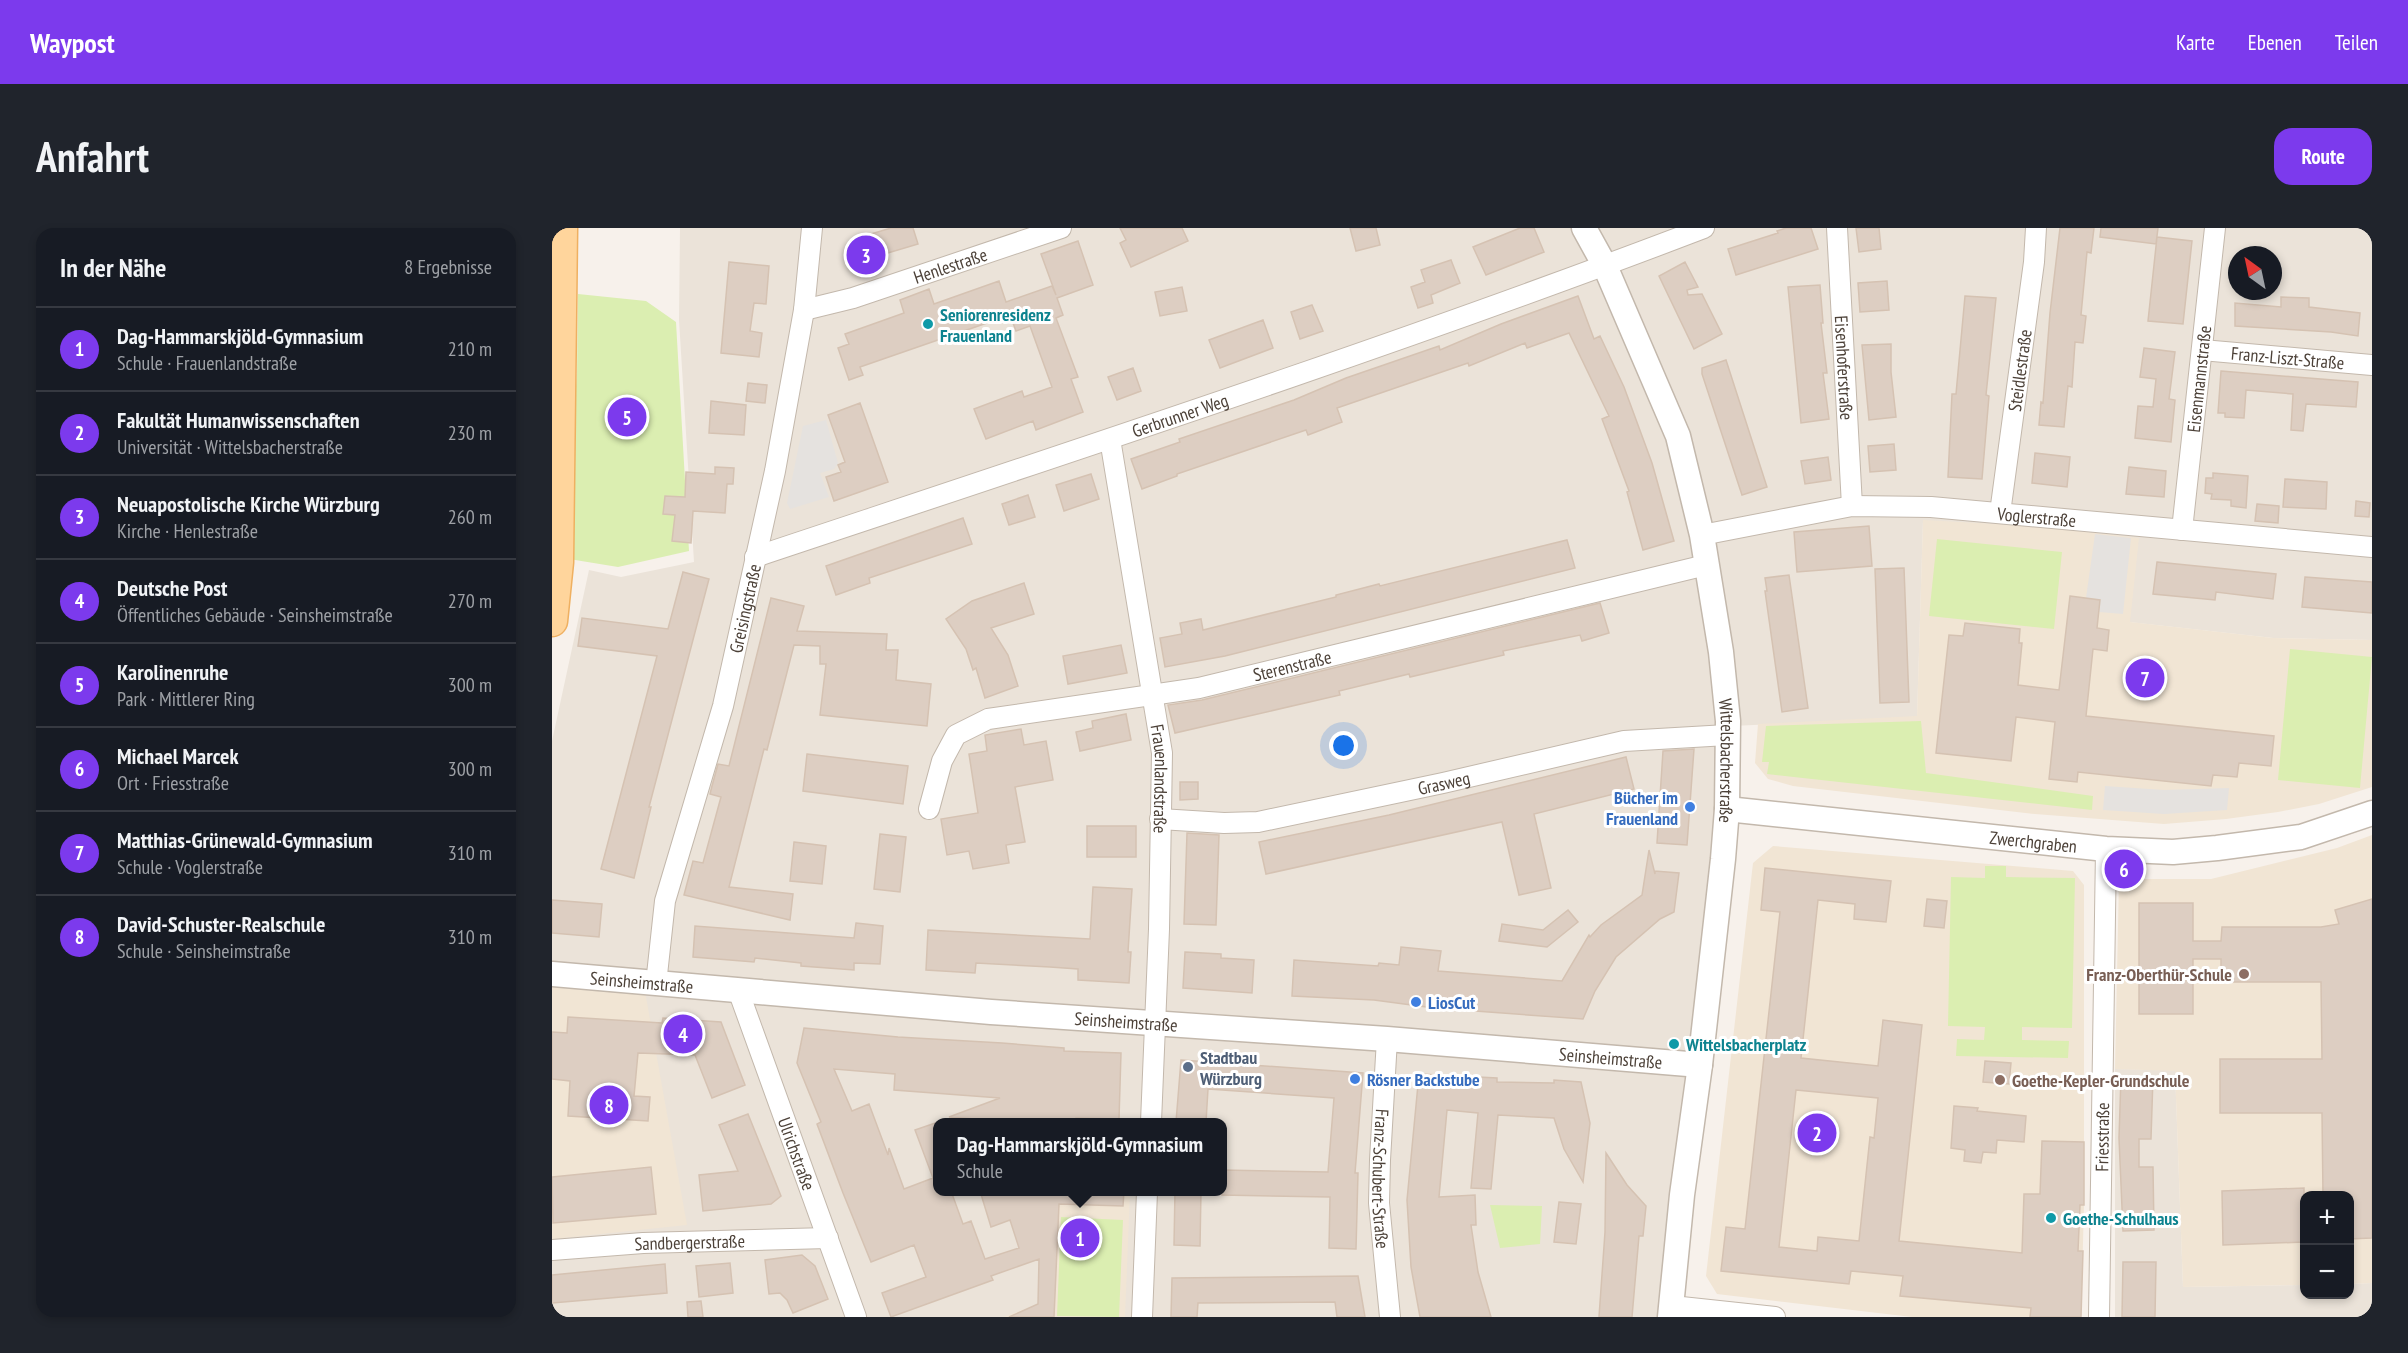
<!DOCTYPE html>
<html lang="de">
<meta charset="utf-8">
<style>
body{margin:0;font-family:"PT Sans Narrow",sans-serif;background:#20242c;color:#f1f3f6}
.controls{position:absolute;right:18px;bottom:18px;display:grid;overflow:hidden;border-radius:12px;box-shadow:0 3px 9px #0003}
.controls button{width:54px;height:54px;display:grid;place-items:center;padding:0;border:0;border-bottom:2px solid #363941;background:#171b24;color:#f1f3f6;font:30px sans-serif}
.compass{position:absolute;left:1676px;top:18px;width:54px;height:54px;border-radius:50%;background:#171b24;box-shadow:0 3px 9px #0003;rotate:327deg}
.you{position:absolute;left:792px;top:518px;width:21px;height:21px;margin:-15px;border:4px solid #fff;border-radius:50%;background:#1a73e8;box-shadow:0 0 0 9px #1a73e833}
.badge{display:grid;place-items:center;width:39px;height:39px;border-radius:50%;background:#7c3aed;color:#fff;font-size:20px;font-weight:700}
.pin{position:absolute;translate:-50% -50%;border:3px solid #fff;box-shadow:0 2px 6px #0006}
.popup{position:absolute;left:381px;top:890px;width:294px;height:78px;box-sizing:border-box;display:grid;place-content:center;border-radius:12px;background:#171b24;filter:drop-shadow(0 2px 4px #0005);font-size:20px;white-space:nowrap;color:#9ea1a6}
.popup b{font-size:22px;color:#f1f3f6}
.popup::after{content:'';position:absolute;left:50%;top:100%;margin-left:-12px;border:12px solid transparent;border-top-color:#171b24}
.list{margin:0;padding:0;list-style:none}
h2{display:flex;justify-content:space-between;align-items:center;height:78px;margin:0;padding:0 24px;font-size:26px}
h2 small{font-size:20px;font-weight:400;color:#9ea1a6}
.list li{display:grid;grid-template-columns:39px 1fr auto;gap:18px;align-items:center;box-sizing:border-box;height:84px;padding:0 24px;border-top:2px solid #363941}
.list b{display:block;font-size:22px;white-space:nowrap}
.list p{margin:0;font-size:20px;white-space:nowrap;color:#9ea1a6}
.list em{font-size:20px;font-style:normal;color:#9ea1a6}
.map{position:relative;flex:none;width:1820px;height:1089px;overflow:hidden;border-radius:18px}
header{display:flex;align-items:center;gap:36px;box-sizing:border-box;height:84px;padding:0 30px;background:#7c3aed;color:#fff}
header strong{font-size:28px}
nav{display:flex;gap:33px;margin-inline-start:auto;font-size:21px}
.intro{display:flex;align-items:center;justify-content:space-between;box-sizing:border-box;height:144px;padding:0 36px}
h1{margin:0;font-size:42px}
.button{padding:15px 27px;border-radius:18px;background:#7c3aed;color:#fff;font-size:21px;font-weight:700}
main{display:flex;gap:36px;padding:0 36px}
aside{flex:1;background:#171b24;border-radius:18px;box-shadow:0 3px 9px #0003}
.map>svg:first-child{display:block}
.residential{fill:#ebe3d9;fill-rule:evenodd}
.education{fill:#f1e5d4}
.green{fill:#dbeeb1}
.parking{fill:#e5e2df}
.building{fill:#ddcec2;stroke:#d5c2b2;stroke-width:1.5;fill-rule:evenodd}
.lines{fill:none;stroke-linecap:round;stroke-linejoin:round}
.minor-casing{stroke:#c3b8ac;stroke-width:22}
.tertiary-casing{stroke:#c3b8ac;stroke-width:27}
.primary-casing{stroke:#efb061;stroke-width:33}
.minor{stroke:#fff;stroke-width:20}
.tertiary{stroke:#fff;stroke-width:24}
.primary{stroke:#ffd59c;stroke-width:30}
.culture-dot{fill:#0f9aa8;stroke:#fff;stroke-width:2}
.shop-dot{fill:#3f7fe0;stroke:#fff;stroke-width:2}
.education-dot{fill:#8d6e63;stroke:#fff;stroke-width:2}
.service-dot{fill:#5c6f8a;stroke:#fff;stroke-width:2}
.labels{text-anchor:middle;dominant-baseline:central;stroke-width:6;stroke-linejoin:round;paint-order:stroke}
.street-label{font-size:18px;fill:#4c4138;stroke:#fff}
.culture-label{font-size:18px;font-weight:bold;fill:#0d838f;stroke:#fff;text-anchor:start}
.shop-label{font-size:18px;font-weight:bold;fill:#366cbe;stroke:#fff;text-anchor:start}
.education-label{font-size:18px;font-weight:bold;fill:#785e54;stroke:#fff;text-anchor:end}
.service-label{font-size:18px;font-weight:bold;fill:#4e5e75;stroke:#fff;text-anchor:start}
</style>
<header>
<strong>Waypost</strong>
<nav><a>Karte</a><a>Ebenen</a><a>Teilen</a></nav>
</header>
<div class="intro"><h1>Anfahrt</h1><a class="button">Route</a></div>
<main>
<aside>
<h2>In der Nähe<small>8 Ergebnisse</small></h2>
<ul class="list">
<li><span class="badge">1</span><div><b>Dag-Hammarskjöld-Gymnasium</b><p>Schule · Frauenlandstraße</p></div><em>210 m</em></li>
<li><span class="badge">2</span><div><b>Fakultät Humanwissenschaften</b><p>Universität · Wittelsbacherstraße</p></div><em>230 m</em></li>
<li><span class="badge">3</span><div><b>Neuapostolische Kirche Würzburg</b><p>Kirche · Henlestraße</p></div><em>260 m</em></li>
<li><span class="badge">4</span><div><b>Deutsche Post</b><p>Öffentliches Gebäude · Seinsheimstraße</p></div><em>270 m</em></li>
<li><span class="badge">5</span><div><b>Karolinenruhe</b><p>Park · Mittlerer Ring</p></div><em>300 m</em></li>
<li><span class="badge">6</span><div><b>Michael Marcek</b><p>Ort · Friesstraße</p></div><em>300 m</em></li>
<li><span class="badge">7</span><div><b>Matthias-Grünewald-Gymnasium</b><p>Schule · Voglerstraße</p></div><em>310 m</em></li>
<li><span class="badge">8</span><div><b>David-Schuster-Realschule</b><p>Schule · Seinsheimstraße</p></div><em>310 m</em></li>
</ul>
</aside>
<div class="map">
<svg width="1820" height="1089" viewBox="0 0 1820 1089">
<rect width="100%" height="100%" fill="#f7f1eb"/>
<path class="residential" d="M128,0H1820V412L1721,410L1577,394L1371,293L1365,489L1180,498L1122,1081L1186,1089H0V513L37,342L69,349L142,334L127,92ZM1685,27H1721V63H1685ZM386,894H670V964H386Z
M1563,841L1623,842L1631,1059L1752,1057V1066H1798V1056L1820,1055V1089H1563Z"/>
<path class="education" d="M1371,292L1482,298L1587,310L1578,394L1721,410L1820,412V559L1767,576L1726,584L1674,591L1612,596L1483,586L1241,558L1216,551L1203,535L1206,496L1365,488Z
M1820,607V1055L1798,1056V968H1752V1057L1631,1059L1623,843L1563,841L1567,651H1659L1785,620Z
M1221,618L1521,643L1532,657V977L1529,1089H1360L1165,1066L1154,1048L1201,635Z
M0,753L92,758L135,997L0,1011Z
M460,964H578L573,1089H452L486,1076L487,1031Z"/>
<path class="green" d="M26,66L94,73L124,94L137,323L66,339L11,330L25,145Z
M1385,311L1510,324L1502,401L1377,388Z
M1738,421L1820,429L1808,560L1726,552Z
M1369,493L1374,545L1541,568L1540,582L1215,546L1217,534H1210L1214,498Z
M1433,638H1454V649L1523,650L1520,800L1470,799V812L1517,813L1516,830L1404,828L1405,811L1432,812L1433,799L1396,798L1399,649L1433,650Z
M938,977L990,978L988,1016L948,1020Z
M509,989L571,992L567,1089L505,1088Z"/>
<path class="parking" d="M274,192L286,235L282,241L268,245L277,269L238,281L235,275L251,198Z
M1543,306L1579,310L1571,386L1547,384L1548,372L1534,370Z
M1553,558L1612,562L1677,560L1675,582L1612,586L1551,582Z"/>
<path class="building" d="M339,0H361L366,16L309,33L312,8Z
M568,0H630L636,13L579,39L568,15L574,12Z
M798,0H824L828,17L804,23Z
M968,0H982L992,24L934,47L921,19Z
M1234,0H1259L1266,21L1184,47L1176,21L1226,5L1225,3Z
M1304,0H1327L1329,21L1307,24Z
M1508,0H1542L1539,25L1535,24L1529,87L1534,88L1531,115L1523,114L1520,159L1516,158L1512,199L1487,197L1489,174L1491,175L1498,85Z
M1549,0H1606L1604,16L1548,9Z
M1605,9L1640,13L1631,96L1596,93Z
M526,13L541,57L505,70L511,87L504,90L526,149L519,151L531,184L484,202L481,193L434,211L422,181L470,163L472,169L500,159L478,98L464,103L458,87L308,139L311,147L297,152L286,120L297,116L293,106L352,85L348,72L377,61L382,76L447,53L454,74L500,58L504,67L489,26Z
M899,32L908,55L879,67L881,75L866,80L859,59L873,54L869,42Z
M177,34L217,38L214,76L202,75L198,103L210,105L207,129L169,125Z
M1133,34L1146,59L1135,62L1136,67L1150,66L1170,106L1142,121L1107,48Z
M1335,53L1337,82L1308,84L1306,55Z
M1268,57L1271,95H1269L1275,145H1271L1277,191L1249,195L1236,59Z
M630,59L635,83L608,88L603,64Z
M1026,68L1042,111L1048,108L1072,159L1100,235L1122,313L1091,322L1075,264L1077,263L1050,191L1057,188L1017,105L975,120L973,115L917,138L916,135L785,180L790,194L756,207L754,202L625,246V248L590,261L579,231L628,214L627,211L742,172L794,150L887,118L888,122L949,96Z
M1413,68L1444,70L1434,167L1437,168L1430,251L1396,249L1400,166H1404Z
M1729,69L1757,70V79L1808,85L1806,108L1779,104L1683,98V75L1729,79Z
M760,77L771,103L748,111L739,84Z
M711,92L721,120L668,140L657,112Z
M1339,116V144L1344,189L1317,192L1310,117Z
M1592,120L1623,124L1617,171L1623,172L1619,214L1583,210L1586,178L1601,179L1604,151L1588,149Z
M1174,132L1215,259L1190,267L1150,146V140Z
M581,140L589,163L565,172L556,149Z
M1669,143L1806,154L1804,179L1754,176L1751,203L1739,202L1741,166L1694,162L1692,190L1673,189V185H1666Z
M196,155L215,157L213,175L194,173Z
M159,173L194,177L192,207L157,205Z
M308,175L336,254L282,273L274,249L289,244L286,237L293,234L276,187Z
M1342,216L1344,242L1318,244L1316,218Z
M1483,225L1518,229L1515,259L1480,255Z
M1276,229L1279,252L1253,256L1249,233Z
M163,239L182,240L181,256H175L173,285L141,283L139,315L120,313L123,287L111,286L113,268L133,269L134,244L163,246Z
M1577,239L1614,243L1612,269L1574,266Z
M1661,245L1696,248L1694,280L1679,278V272L1659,271L1660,266L1653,265L1654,250H1661Z
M539,246L547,271L512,283L504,257Z
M1733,251L1775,254L1774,281L1731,279Z
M476,267L483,289L457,297L450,276Z
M1804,273L1818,275L1817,289L1803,288Z
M1705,276L1727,278L1726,295L1703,293Z
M411,290L420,316L317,350L318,355L284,367L274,338Z
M1317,298L1320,338L1245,344L1242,304Z
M1015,312L1023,340L673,428L613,439L608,410L630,406L628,395L649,391L651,402L784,369V367L827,356L828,358Z
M1605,334L1724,346L1721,371L1664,364L1663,372L1601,366Z
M1352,340L1357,474L1328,475L1323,341Z
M131,344L157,351L97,579H99L82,650L49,641L105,428L26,418L30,390L116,401Z
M1237,347L1256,480L1230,484L1213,363H1215L1213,350Z
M1753,349L1820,354V385L1750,379Z
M472,355L482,386L439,400L456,427L466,458L433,470L424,440L421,442L414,421L394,391L420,373Z
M1518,368L1548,372L1545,400L1557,402L1555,423L1541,421L1534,488L1722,508L1719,538L1687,535L1685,549L1661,547L1659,558L1526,544L1525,554L1497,551L1503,494L1464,489L1459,533L1384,525L1397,407L1411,408L1413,395L1468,401L1467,415H1470L1466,457L1507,462Z
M219,370L252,378L245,403L335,406L334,422H346L344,452L379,456L375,498L268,487L274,436H268V418L242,417L215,522L212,521L177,659L241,666L238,692L132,667L141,633L151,635L169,569L158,566L160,558L166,536L177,538Z
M1048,375L1057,405L1030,413L1028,407L951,423L952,427L858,449L857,446L787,463L788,467L623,505L616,477L650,472Z
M569,417L575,445L516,456L511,428Z
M574,486L579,512L528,523L524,504L541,500L540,493Z
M469,501L472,517L494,513L501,552L463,559L473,614L454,617L457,635L421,641L417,623L395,627L389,591L426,585L417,526L435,523L433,507Z
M1142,521L1135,617L1105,615L1111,523Z
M255,526L356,538L351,576L251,563Z
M1074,529L1082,561L982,586L999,660L967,667L950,594L714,646L707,614L837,587Z
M628,554H646V571L628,572Z
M535,598H584V629H535Z
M635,605L667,607L664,697L632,696Z
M328,606L354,609L348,664L322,661Z
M242,614L274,618L270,656L238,653Z
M1097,622L1103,646V643L1127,645L1122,684L1108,691L1064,729L1043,763L1031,791L882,780L822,772L740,768L742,732L826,738L827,735L847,737L849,719L889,723L886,743L1010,753L1037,707L1038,709L1049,697L1090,667Z
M1213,640L1339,653L1334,694L1302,691L1303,676L1266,672L1249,830L1326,838L1331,792L1370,797L1347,1013L1470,1025L1472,966H1488L1490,913L1532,914V977H1528L1526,1023H1531L1529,1089H1478L1479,1080L1348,1068L1351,1048L1299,1043L1297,1056L1169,1043L1174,999L1193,1001L1228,684L1209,682ZM1244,862L1326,870L1322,910L1318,909L1307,1013L1266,1009L1265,1023L1227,1019Z
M541,659L580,661L576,724H579L577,755L526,752V741L498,739L424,735L423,745L374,742L376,702L538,711Z
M1375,671L1395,673L1392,700L1372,698Z
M1820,671V1010L1797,1011V968H1771L1770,885H1668V831H1770L1769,754H1669V731H1641V786H1587V675H1641V713H1669L1670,699H1769L1787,696L1783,682Z
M0,672L50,676L47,709L0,705Z
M1016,682L1026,694L995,719L947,713L950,696L991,702Z
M304,695L331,698L328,736L302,735V742L249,738V735L203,730L202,734L141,729L143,698L302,710Z
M633,724L669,726V730L702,732L700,765L631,760Z
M16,789L110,795L111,790L169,794L193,857L160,870L143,827L86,825L82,868L98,869L96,893L16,888L18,853L0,851V804L15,805Z
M252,800L346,809L450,815L512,820V823L569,825L567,891L524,890L523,894H448V893L397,889L448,870L342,862L343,846L282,841L300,883L317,876L336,927L337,920L352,961L381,950L363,902L386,894V963H399L411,996L419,993L433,1031L467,1020L458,992L439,999L428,963H572L571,978L507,976L502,1089H457L486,1076L487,1031L439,1048L441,1052L339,1089L330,1065L374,1049L362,1017L319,1034L291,965L265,896L269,894L245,835Z
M629,832L811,845L803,945H806L804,1021L777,1020L778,969L670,967V942L776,944L782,870L656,861L654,894H624Z
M1433,833L1459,835L1457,856L1431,854Z
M867,846L945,850V854L1002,855V852L1029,854L1038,895L1031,954L1012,921L1002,890L946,887L939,961L919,960L926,885L895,882L887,969L923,967L924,997H919L926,1044L939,1089H868L859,1039L855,972Z
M1569,849H1601L1599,911H1587V939H1601L1602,1002L1571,1003L1567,910Z
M1402,878L1426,880L1425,883L1474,888L1472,914L1445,912L1444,925L1431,924L1429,935L1412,933L1413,922L1399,920Z
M196,886L229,968L219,976L151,983L147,947L186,943L167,897Z
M1054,925L1075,957L1094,978L1091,1008H1087L1080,1089H1047L1053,1004Z
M99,939L104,986L1,995L0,949Z
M1752,960V1014L1671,1017L1670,963Z
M623,963H649L648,1018L622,1017Z
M1007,974L1029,976L1024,1016L1002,1014Z
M250,1027L263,1038L276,1071L241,1085L235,1072L228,1065L217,1066L213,1032Z
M1571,1034H1604L1603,1089H1570Z
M178,1035L181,1065L147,1069L144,1038Z
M113,1036L115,1065L0,1075V1047Z
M806,1048L813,1089H785L783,1074L646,1075L645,1089H619L620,1050Z
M149,1073L151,1089H136L135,1074Z"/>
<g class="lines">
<g class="minor-casing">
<g id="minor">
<path id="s1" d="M1285,0L1300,278"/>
<path id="s2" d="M252,82L301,70L509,0"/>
<path id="s3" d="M1650,122L1820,137"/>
<path id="s4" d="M558,211L610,525L607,701L599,894"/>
<path id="s5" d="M1448,285L1482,34L1484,0"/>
<path id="s6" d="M1630,302L1663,0"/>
<path id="s7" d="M1150,307L1300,278L1379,279L1820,319"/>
<path id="s8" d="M203,329C521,223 840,119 1152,0"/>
<path id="s9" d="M377,581L390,533L404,507L436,491L647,460L1154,337"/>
<path id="s10" d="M608,591L672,595L706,594L891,555L1072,513L1175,507"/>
<path id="s11" d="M104,756L113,673L171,478L223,243L252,82L260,0"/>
<path id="s12" d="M186,762L304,1089"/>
<path id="s13" d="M835,811L828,932L827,975L838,1089"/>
<path id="s14" d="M0,1022L91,1015L276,1010"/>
<path d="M1120,1078L1223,1089"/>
<path d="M590,1089L595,964"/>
<path id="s15" d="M1547,1089L1554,621"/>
</g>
</g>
<g class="tertiary-casing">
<g id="tertiary">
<path id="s16" d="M1032,0L1053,38L1126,208L1150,307L1169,424L1176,493L1175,581L1171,631L1148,837L1130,967L1118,1089"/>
<path id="s17" d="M1175,581L1554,621L1621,624L1665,620L1749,609L1820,585"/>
<path id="s18" d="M0,746L439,784L835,811L1148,837"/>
</g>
</g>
<g class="primary-casing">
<path id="primary" d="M0,393L6,334L10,0"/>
</g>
<use href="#minor" class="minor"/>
<use href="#tertiary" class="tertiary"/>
<use href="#primary" class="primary"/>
</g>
<g class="culture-dot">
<circle cx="376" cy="96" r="6"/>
<circle cx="1122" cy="816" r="6"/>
<circle cx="1499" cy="990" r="6"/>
</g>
<g class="shop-dot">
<circle cx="1138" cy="579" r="6"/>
<circle cx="864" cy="774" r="6"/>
<circle cx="803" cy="851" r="6"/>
</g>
<g class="education-dot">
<circle cx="1692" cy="746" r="6"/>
<circle cx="1448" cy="852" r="6"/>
</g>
<circle class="service-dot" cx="636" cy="839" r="6"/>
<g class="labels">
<g class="street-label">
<text stroke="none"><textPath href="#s2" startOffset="153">Henlestraße</textPath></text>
<text stroke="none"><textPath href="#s3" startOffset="86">Franz-Liszt-Straße</textPath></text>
<text stroke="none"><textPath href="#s1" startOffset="140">Eisenhoferstraße</textPath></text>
<text stroke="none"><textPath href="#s5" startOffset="144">Steidlestraße</textPath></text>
<text stroke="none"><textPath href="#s6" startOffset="152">Eisenmannstraße</textPath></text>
<text stroke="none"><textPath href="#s8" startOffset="448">Gerbrunner Weg</textPath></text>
<text stroke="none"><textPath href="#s7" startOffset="338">Voglerstraße</textPath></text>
<text stroke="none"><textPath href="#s11" startOffset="387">Greisingstraße</textPath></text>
<text stroke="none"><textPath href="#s9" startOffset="424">Sterenstraße</textPath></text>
<text stroke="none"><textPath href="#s16" startOffset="558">Wittelsbacherstraße</textPath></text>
<text stroke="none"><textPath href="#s4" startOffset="344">Frauenlandstraße</textPath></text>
<text stroke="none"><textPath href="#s10" startOffset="288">Grasweg</textPath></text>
<text stroke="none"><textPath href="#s17" startOffset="308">Zwerchgraben</textPath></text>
<text stroke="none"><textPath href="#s18" startOffset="90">Seinsheimstraße</textPath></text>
<text stroke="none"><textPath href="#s18" startOffset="576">Seinsheimstraße</textPath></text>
<text stroke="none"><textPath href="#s18" startOffset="1062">Seinsheimstraße</textPath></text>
<text stroke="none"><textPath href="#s15" startOffset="180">Friesstraße</textPath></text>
<text stroke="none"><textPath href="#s12" startOffset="174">Ulrichstraße</textPath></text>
<text stroke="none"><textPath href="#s13" startOffset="140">Franz-Schubert-Straße</textPath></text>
<text stroke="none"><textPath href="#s14" startOffset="138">Sandbergerstraße</textPath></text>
</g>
<g class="culture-label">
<text x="388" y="86">Seniorenresidenz<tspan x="388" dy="21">Frauenland</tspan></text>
<text x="1134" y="816">Wittelsbacherplatz</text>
<text x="1511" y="990">Goethe-Schulhaus</text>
</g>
<g class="shop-label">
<text x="1126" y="569" text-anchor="end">Bücher im<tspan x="1126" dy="21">Frauenland</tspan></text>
<text x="876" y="774">LiosCut</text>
<text x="815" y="851">Rösner Backstube</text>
</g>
<g class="education-label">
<text x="1680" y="746">Franz-Oberthür-Schule</text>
<text x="1460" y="852" text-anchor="start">Goethe-Kepler-Grundschule</text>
</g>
<g class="service-label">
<text x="648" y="829">Stadtbau<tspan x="648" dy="21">Würzburg</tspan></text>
</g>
</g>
</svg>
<div class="controls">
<button>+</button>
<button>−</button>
</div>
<svg class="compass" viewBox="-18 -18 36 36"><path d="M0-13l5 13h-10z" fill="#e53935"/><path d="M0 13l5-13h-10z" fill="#9ea1a6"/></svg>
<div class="you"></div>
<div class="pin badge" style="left:528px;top:1010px">1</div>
<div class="popup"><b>Dag-Hammarskjöld-Gymnasium</b>Schule</div>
<div class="pin badge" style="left:1265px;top:905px">2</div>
<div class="pin badge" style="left:314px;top:27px">3</div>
<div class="pin badge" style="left:131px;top:806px">4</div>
<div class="pin badge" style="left:75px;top:189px">5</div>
<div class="pin badge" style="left:1572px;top:641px">6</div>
<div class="pin badge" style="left:1593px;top:450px">7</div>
<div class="pin badge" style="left:57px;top:877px">8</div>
</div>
</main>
